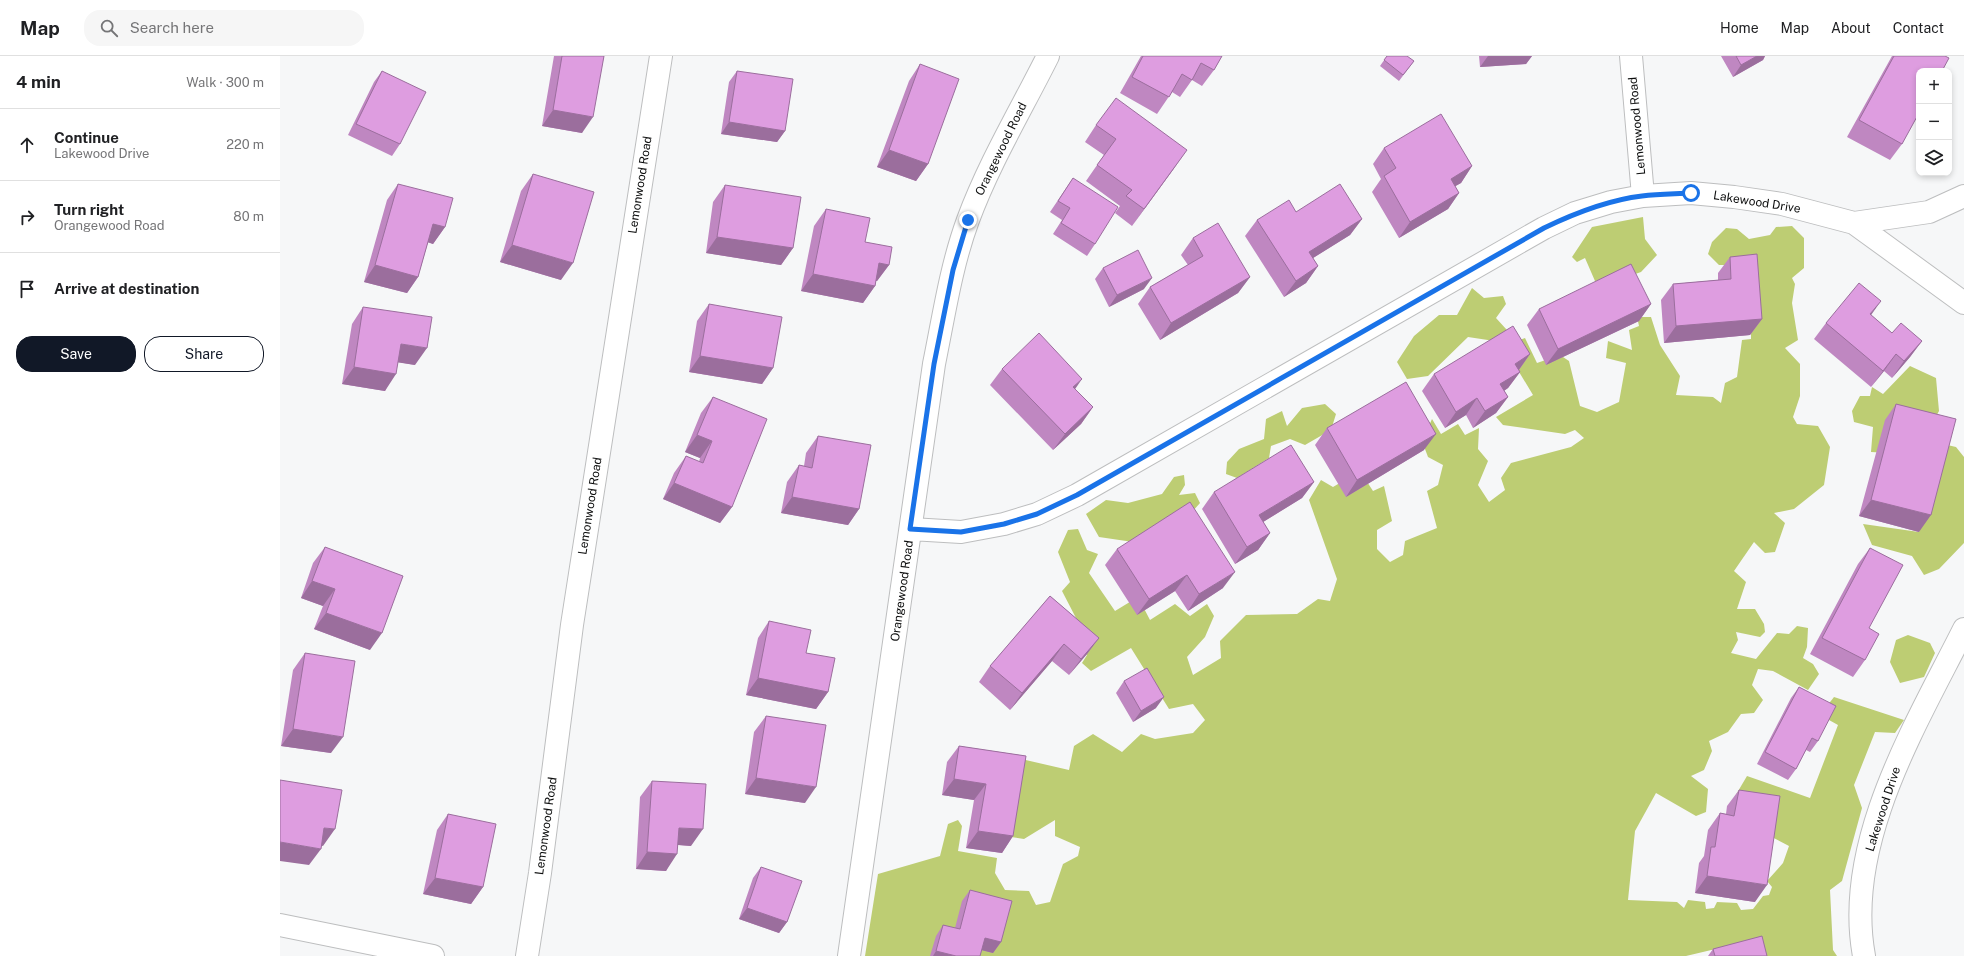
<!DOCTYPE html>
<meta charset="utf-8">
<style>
body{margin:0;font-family:"Public Sans",sans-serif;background:#f6f6f6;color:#202124}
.controls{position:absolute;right:12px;top:12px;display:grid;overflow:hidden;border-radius:8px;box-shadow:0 2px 6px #0003}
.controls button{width:36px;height:36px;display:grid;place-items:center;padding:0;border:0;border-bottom:1px solid #e0e0e0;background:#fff;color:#202124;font:20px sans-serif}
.stop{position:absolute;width:12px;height:12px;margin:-9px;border:3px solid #1a73e8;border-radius:50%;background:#fff}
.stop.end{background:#1a73e8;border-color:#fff;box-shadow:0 1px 4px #0008}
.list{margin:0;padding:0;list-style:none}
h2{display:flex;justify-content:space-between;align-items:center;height:52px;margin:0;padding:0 16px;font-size:17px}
h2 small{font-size:13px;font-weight:400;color:#757577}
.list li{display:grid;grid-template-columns:26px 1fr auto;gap:12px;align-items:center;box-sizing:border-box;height:72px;padding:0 16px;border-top:1px solid #e0e0e0}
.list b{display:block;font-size:15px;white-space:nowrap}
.list p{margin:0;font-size:13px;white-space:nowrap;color:#757577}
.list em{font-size:13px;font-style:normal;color:#757577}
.actions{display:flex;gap:8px;padding:12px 16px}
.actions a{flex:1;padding:9px 0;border:1px solid #111827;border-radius:16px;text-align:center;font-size:14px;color:#111827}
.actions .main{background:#111827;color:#fff}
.icon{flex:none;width:22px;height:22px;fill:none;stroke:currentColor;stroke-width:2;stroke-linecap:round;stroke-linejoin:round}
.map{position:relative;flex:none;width:1684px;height:900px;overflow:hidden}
header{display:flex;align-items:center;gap:24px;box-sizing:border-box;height:56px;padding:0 20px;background:#fff;border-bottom:1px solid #e0e0e0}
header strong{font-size:19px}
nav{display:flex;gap:22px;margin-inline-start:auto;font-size:14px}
.search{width:280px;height:36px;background:#f6f6f6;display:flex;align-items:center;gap:10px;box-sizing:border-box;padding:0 14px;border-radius:16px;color:#757577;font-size:15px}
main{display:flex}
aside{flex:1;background:#fff}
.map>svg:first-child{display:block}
.forest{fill:#bdcd73}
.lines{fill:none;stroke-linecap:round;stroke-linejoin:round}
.street-casing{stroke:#bdbebf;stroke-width:24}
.street{stroke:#fff;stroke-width:22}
.wall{fill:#bf87c1}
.shaded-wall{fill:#9b6e9d}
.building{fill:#de9de0;stroke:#9b6e9d}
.route{stroke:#1a73e8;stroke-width:5}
.labels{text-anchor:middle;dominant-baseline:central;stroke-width:3;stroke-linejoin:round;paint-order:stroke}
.street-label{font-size:12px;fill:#0d0e0e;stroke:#fff}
</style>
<header>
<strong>Map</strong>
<div class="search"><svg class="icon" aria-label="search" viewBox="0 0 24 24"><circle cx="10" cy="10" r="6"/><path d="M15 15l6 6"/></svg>Search here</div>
<nav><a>Home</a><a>Map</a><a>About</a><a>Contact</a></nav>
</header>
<main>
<aside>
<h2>4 min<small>Walk · 300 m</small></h2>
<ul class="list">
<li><svg class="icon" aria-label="ahead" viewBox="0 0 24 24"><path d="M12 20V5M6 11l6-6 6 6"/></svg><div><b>Continue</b><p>Lakewood Drive</p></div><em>220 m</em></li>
<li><svg class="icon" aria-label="right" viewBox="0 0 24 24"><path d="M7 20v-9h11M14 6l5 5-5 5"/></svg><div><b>Turn right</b><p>Orangewood Road</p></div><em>80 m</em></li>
<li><svg class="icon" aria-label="arrive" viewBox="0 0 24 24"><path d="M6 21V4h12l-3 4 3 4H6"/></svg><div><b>Arrive at destination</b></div></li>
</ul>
<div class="actions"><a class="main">Save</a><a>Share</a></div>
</aside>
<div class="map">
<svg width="1684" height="900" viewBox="0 0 1684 900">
<rect width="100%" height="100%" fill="#f6f7f8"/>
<path class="forest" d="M1363,161L1365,183L1377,199L1361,216L1341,223L1315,225L1305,202L1297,206L1292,201L1312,171Z
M1512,170L1524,182V212L1512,222L1515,228L1512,247L1518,284L1505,292L1520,308V340L1513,361L1517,368L1538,370L1550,391L1544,429L1514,453L1494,457L1505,467L1495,496L1485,497L1474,486L1454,515L1466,526L1457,553H1475L1484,568L1485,576L1480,581L1456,576L1458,584L1451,597L1476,603L1497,577L1509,578L1517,570L1528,572L1527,591L1523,602L1533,608L1539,618L1528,634L1493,615L1478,613L1472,629L1483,644L1474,657L1461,658L1448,676L1429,685L1432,695L1424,714L1411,720L1428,733L1426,756L1416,760L1376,737L1355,775L1348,844L1397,846L1404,852L1408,844L1425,846L1426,853L1434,852L1437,846L1457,847L1461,854L1473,853L1483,840L1489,839L1492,831L1487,825L1503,807L1509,790L1490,780L1454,742L1467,720L1530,742L1558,669L1540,659L1554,641L1624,664L1615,677L1595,676L1574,729L1582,752L1562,825L1550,834L1553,894L1557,900H1470L1465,886L1406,900H585L598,818L660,800L668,768L678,764L682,770L678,795L717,802L715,817L725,834L749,835L756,849L770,846L783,808L798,800L800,791L775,780V764L744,783L724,780L737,702L789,714L794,690L813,678L842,696L861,678L875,683L913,677L925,664L913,648L889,653L851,592L811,615L802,607L807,599L787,578L796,562L782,535L790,526L778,496L788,474L798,473L807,494L818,498L809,517L835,555L858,541L870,564L895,548L910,560L927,548L934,560L925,581L907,601L913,619L941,602L940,585L966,559L1017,558L1038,543L1050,545L1057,523L1029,444L1041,424L1053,431L1080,415L1093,435L1104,430L1112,465L1097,474V493L1110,506L1123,499L1125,485L1157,472L1147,435L1158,429L1163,409L1148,401L1142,385L1152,363L1161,378L1178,368L1185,379L1199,372L1198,393L1208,405L1198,429L1209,446L1225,434L1221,422L1231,407L1291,391L1304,382L1295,374L1285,378L1223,369L1216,361L1253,339L1221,286L1188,281L1148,320L1127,323L1117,306L1134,280L1159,259H1177L1192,232L1204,242L1223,240L1226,248L1216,262L1237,285L1245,282L1257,307L1280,299L1289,305L1300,350L1317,356L1339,346L1346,307L1326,302L1328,285L1352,294L1349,274L1359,270L1357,261H1371L1380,289L1400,320L1396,339L1433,341L1441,347L1445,327L1457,321L1462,284L1471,283V209H1439L1428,198L1432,186L1446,172L1457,173L1469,183L1490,179L1496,171Z
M1630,310L1656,322L1659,355L1648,375L1610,397L1591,396L1593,371L1574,366L1572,355L1580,340H1590L1592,331L1603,338Z
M1045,348L1056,358L1051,374L1025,389L1010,383L991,390L989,402L957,422L946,418L947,406L959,393L984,383L986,363L1002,355L1007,370L1022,352Z
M1663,388L1676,391L1684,401V487L1659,513L1644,519L1632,500L1592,489L1583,468L1639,476Z
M904,419L905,429L899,439L915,437L920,447L904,465L853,486L819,481L806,458L826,444L848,447L882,438L894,421Z
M1628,579L1650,587L1655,597L1644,621L1620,627L1610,606L1616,584Z"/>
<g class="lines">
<g class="street-casing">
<path id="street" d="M1351,0L1363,140
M1574,167L1649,156L1684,140
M631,473L681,476L724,468L757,458L797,439L1264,172L1295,157L1331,146L1363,140L1411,137L1454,141L1502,148L1574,167L1684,247
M0,869L153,900
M247,900L260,817L292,569L381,0
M569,900L654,308C664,259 671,210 688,164C709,107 741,54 768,0
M1584,900C1563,787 1636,669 1684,573"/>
</g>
<use href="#street" class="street"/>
</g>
<path class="wall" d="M274,0H324L302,77L262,70Z
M861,0H942L934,14L922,30L912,24L900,41L892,36L877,58L840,37Z
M1107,0L1134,5L1119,25L1100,10Z
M1199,0H1252L1246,8L1200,11Z
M1441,0H1485L1483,4L1453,21Z
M1612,0H1665L1622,88L1610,104L1567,81Z
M640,8L648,108L636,125L597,111L629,25Z
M102,15L120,88L112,100L68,79L94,26Z
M457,15L505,75L497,86L441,78L449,26Z
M816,69L895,111L852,170L835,157L840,150L806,125L824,99L805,86Z
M1104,92L1192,110L1181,127L1175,130L1179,137L1168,153L1119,182L1092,136L1101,123L1093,108Z
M253,118L281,224L220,206L241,135Z
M793,122L815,188L807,200L773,178L782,164L770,156Z
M118,128L165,171L153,188L148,186L138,221L127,237L84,226L107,144Z
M445,129L513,192L501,209L426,197L433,146Z
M546,153L585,186L609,209L597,225H596L595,230L583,247L521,235L534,170Z
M1016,156L1082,163L1070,179L1033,202L1038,210L1026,227L1004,241L965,180L977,164Z
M913,182L970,221L958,237L880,284L858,248L870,231L908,209L901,199Z
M1450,201L1482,263L1470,279L1384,287L1381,244L1393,228L1438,224V217Z
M823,212L864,233L829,251L815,223Z
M429,248L493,312L482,328L409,316L417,265Z
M1371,248L1359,265L1266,309L1247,269L1259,253Z
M83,251L135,309L118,306L105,335L62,328L72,268Z
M1591,259L1612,277L1642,285L1630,301L1612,322L1604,315L1591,331L1534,283L1546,267Z
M1250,298L1239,314L1240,316L1228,332L1224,335L1228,341L1216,357L1193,372L1186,359L1165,372L1142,335L1154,318Z
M722,313L795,333L813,351L801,368L773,394L710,329Z
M433,341L452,451L440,467L383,443L394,417L406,400L419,406L420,402L405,396L421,357Z
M1616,348L1639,476L1579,460L1605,364Z
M1047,372L1144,394L1066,441L1035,389Z
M538,380L579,453L568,469L501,457L507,426L519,409L524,410L526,397Z
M1034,426L1022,442L983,466L990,477L978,494L955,508L922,453L934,436Z
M45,491L90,594L34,573L43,550L21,542L33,507Z
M1590,492L1589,572L1585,604L1573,621L1530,598L1578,508Z
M837,493L943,532L908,555L895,535L857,559L825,509Z
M770,540L819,582L807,598L789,619L772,605L730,654L699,626L710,610Z
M489,565L548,636L536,653L466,639L478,582Z
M25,597L51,697L1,690L13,614Z
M844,625L876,652L853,666L836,637Z
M1519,631L1538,685L1530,696L1526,694L1516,713L1508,724L1477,708L1511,642Z
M486,660L525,747L465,738L474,676Z
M679,690L746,700L733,780L722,797L686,792L694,744L662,739L667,706Z
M372,725L411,790L398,789L386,815L356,813L360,741Z
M1459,734L1475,846L1415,837L1419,807L1424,800L1428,774L1440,757L1446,758L1447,750Z
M168,758L203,831L191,848L143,838L157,774Z
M481,811L507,866L499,877L459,863L473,822Z
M690,834L721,886L713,897L702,894L700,900H650L656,880L663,869L675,872L682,845Z
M1433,893L1487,900H1428Z"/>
<path class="shaded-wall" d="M1208,0H1252L1246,8L1200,11Z
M1477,0H1485L1483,4L1453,21L1461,9Z
M273,54L313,61L302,77L262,70Z
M449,66L505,75L497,86L441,78Z
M609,94L648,108L636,125L597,111Z
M907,94L895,111L852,170L864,153Z
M1192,110L1181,127L1160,139L1171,123Z
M1179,137L1168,153L1119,182L1130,166Z
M1082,163L1070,179L1017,212L1029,196Z
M153,168L165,171L153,188L141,184Z
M437,181L513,192L501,209L426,197Z
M232,189L293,207L281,224L220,206Z
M599,207L609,209L597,225L588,224Z
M95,209L138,221L127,237L84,226Z
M1038,210L1026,227L1004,241L1016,225Z
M533,218L595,230L583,247L521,235Z
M970,221L958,237L880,284L891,267Z
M872,222L864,233L829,251L837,239Z
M1601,245L1589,262L1590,258Z
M1371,248L1359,265L1266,309L1278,293Z
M1482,263L1470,279L1384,287L1396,270Z
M1642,285L1630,301L1612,322L1624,305Z
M121,288L147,292L135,309L109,305Z
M1250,298L1238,315L1235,308Z
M1616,298L1604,315L1591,331L1603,315Z
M420,300L493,312L482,328L409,316Z
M74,311L116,318L105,335L62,328Z
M1240,316L1228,332L1209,345L1220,328Z
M802,323L791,339L793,331Z
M1228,341L1216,357L1193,372L1205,355Z
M1197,342L1186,359L1165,372L1176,356Z
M813,351L801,368L773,394L785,378Z
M1156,378L1144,394L1066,441L1077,424Z
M417,379L432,385L420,402L405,396Z
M1034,426L1022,442L967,476L979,459Z
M394,427L452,451L440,467L383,443Z
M512,441L579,453L568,469L501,457Z
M1591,444L1651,459L1639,476L1579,460Z
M990,477L978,494L955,508L967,491Z
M955,516L943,532L908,555L919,538Z
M907,519L895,535L857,559L869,543Z
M32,525L55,533L43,550L21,542Z
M46,557L102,577L90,594L34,573Z
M819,582L807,598L789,619L801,603Z
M784,588L772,605L730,654L742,637Z
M478,622L548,636L536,653L466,639Z
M884,641L876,652L853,666L861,655Z
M13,673L63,681L51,697L1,690Z
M476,722L536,731L525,747L465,738Z
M674,723L706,728L694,744L662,739Z
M44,772L55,773L43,790L33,788Z
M399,772L423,773L411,790L387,788Z
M698,775L733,780L722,797L686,792Z
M0,786L41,793L29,809L0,805Z
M367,796L397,798L386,815L356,813Z
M1427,820L1487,829L1475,846L1415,837Z
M155,822L203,831L191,848L143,838Z
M467,852L507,866L499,877L459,863Z
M705,882L721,886L713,897L697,893Z
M656,895L676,900H653Z"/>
<path class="building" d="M282,0H324L313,61L273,54Z
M863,0H942L934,14L921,7L912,24L902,18L889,41L852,21Z
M1107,0H1127L1134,5L1123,19L1104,4Z
M1456,0H1477L1461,9Z
M1614,0H1665L1669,2L1662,15H1639V57L1622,88L1579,64Z
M640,8L679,23L648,108L609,94Z
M102,15L146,36L120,88L76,68Z
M457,15L513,23L505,75L449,66Z
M836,42L907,94L864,153L846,140L852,134L817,109L836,83L816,69Z
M1161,58L1192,110L1171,123L1179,137L1130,166L1104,120L1116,112L1104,92Z
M253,118L314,136L293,207L232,189Z
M793,122L838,151L815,188L781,167L790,152L778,145Z
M118,128L173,142L165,171L153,168L138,221L95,209Z
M1060,128L1082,163L1029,196L1038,210L1016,225L977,164L1009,144L1016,156Z
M445,129L521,141L513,192L437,181Z
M546,153L590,162L585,186L612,191L609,209L599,207L595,230L533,218Z
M938,167L970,221L891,267L870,231L923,200L913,182Z
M858,194L872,222L837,239L823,212Z
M1477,198L1482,263L1396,270L1393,228L1451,223L1450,201Z
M1351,208L1371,248L1278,293L1259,253Z
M1579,227L1601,245L1590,258L1612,277L1621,267L1642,285L1624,305L1616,298L1603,315L1546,267Z
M429,248L502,261L493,312L420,300Z
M83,251L152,261L147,292L121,288L116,318L74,311Z
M1233,270L1250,298L1235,308L1240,316L1220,328L1228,341L1205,355L1197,342L1176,356L1154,318Z
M759,277L802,323L793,331L813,351L785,378L722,313Z
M1126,326L1156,378L1077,424L1047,372Z
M433,341L487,363L452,451L394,427L406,400L423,407L432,385L417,379Z
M1616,348L1676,363L1651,459L1591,444Z
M538,380L591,389L579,453L512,441L519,409L532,412Z
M1011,389L1034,426L979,459L990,477L967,491L934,436Z
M910,446L955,516L919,538L907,519L869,543L837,493Z
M45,491L123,520L102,577L46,557L55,533L32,525Z
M1590,492L1623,509L1589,572L1599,578L1585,604L1542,582Z
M770,540L819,582L801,603L784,588L742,637L710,610Z
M489,565L531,574L526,597L555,602L548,636L478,622Z
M25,597L75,605L63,681L13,673Z
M867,612L884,641L861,655L844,625Z
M1519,631L1556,650L1538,685L1532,682L1516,713L1485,696Z
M486,660L546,669L536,731L476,722Z
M679,690L746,700L733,780L698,775L706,728L674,723Z
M0,724L62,734L55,773L44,772L41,793L0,786Z
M372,725L426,728L423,773L399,772L397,798L367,796Z
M1459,734L1500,740L1487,829L1427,820L1431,791H1435L1440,757L1454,760Z
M168,758L216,768L203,831L155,822Z
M481,811L522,825L507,866L467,852Z
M690,834L732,845L721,886L705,882L700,900H676L656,895L663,869L680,873Z
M1482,880L1487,900H1435L1433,893Z"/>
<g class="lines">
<path class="route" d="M688,164L673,214L654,308L630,473L681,476L724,468L757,458L797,439L1264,172C1295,157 1328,144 1362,140C1379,138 1395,138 1411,137"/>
</g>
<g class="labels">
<g class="street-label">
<text transform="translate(1357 70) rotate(-95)">Lemonwood Road</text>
<text transform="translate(721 93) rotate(-64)">Orangewood Road</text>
<text transform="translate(360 129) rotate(-81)">Lemonwood Road</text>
<text transform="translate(1477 146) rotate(9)">Lakewood Drive</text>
<text transform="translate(310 450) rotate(-81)">Lemonwood Road</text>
<text transform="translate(622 535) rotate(-82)">Orangewood Road</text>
<text transform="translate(1603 753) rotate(-72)">Lakewood Drive</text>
<text transform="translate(266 770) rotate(-82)">Lemonwood Road</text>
</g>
</g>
</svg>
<div class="controls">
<button>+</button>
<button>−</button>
<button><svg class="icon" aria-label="layers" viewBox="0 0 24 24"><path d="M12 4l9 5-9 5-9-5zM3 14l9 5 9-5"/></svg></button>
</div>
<div class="stop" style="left:1411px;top:137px"></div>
<div class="stop end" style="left:688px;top:164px"></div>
</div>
</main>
